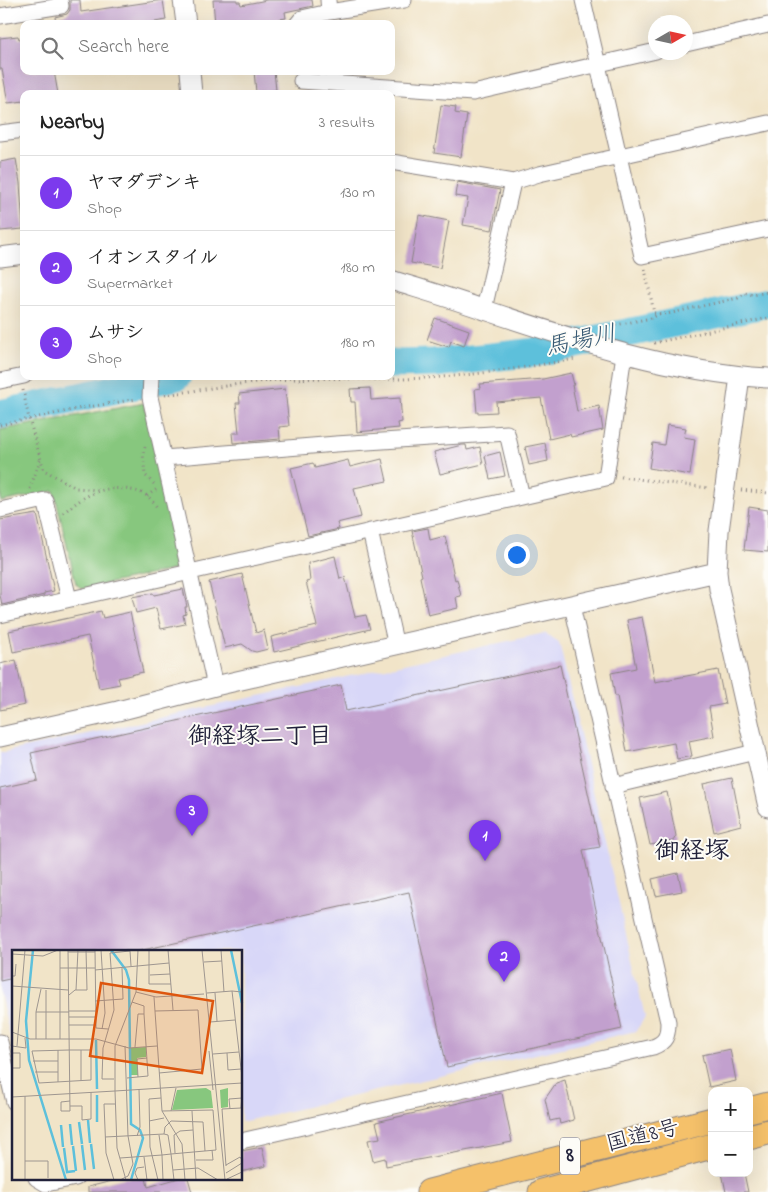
<!DOCTYPE html>
<meta charset="utf-8">
<style>
body{margin:0;font-family:"Indie Flower","Klee One",sans-serif;background:#f2f2f2;color:#222}
.controls{position:absolute;right:15px;bottom:15px;display:grid;overflow:hidden;border-radius:10px;box-shadow:0 5px 20px #0002}
.controls button{width:45px;height:45px;display:grid;place-items:center;padding:0;border:0;border-bottom:1px solid #e0e0e0;background:#fff;color:#222;font:25px sans-serif}
.compass{position:absolute;left:648px;top:15px;width:45px;height:45px;border-radius:50%;background:#fff;box-shadow:0 5px 20px #0002;rotate:81deg}
.you{position:absolute;left:516px;top:554px;width:18px;height:18px;margin:-12px;border:4px solid #fff;border-radius:50%;background:#1a73e8;box-shadow:0 0 0 8px #1a73e833}
.badge{display:grid;place-items:center;width:32px;height:32px;border-radius:50%;background:#7c3aed;color:#fff;font-size:16px;font-weight:700}
.pin{position:absolute;translate:-50% -41px;filter:drop-shadow(0 1px 2px #0008)}
.pin::after{content:'';position:absolute;top:26px;width:18px;height:15px;background:inherit;clip-path:polygon(0 0,100% 0,50% 100%)}
.list{margin:0;padding:0;list-style:none}
h2{display:flex;justify-content:space-between;align-items:center;height:65px;margin:0;padding:0 20px;font-size:21px}
h2 small{font-size:16px;font-weight:400;color:#767676}
.list li{display:grid;grid-template-columns:32px 1fr auto;gap:15px;align-items:center;box-sizing:border-box;height:75px;padding:0 20px;border-top:1px solid #e0e0e0}
.list b{display:block;font-size:19px;white-space:nowrap}
.list p{margin:0;font-size:16px;white-space:nowrap;color:#767676}
.list em{font-size:16px;font-style:normal;color:#767676}
.icon{flex:none;width:28px;height:28px;fill:none;stroke:currentColor;stroke-width:2;stroke-linecap:round;stroke-linejoin:round}
.map{position:relative;flex:none;width:768px;height:1192px;overflow:hidden}
.search{position:absolute;background:#fff;box-shadow:0 5px 20px #0002;left:20px;top:20px;width:375px;height:55px;display:flex;align-items:center;gap:12px;box-sizing:border-box;padding:0 18px;border-radius:10px;color:#767676;font-size:19px}
.panel{position:absolute;background:#fff;box-shadow:0 5px 20px #0002;left:20px;top:90px;width:375px;height:290px;border-radius:10px}
.map>svg:first-child{display:block}
.built{fill:#d8d7f8}
.green{fill:#87c77e;stroke:#54745c}
.lines{fill:none;stroke-linecap:round;stroke-linejoin:round}
.river{stroke:#5dc0db;stroke-width:29}
.building{fill:#c2a0ce}
.minor-casing{stroke:#8a8382;stroke-width:17}
.tertiary-casing{stroke:#8a8382;stroke-width:21}
.trunk-casing{stroke:#8a8382;stroke-width:27}
.path{stroke:#8a8382;stroke-width:3;stroke-dasharray:1 4;stroke-linecap:butt}
.minor{stroke:#fff;stroke-width:15}
.tertiary{stroke:#fff;stroke-width:19}
.trunk{stroke:#f5c16b;stroke-width:25}
.labels{text-anchor:middle;dominant-baseline:central;stroke-width:4;stroke-linejoin:round;paint-order:stroke}
.shield{fill:#fdfcf7;stroke:#646373;stroke-width:1}
.shield-label{font-size:21px;font-weight:bold;fill:#22223b}
.street-label{font-size:22px;fill:#22223b;stroke:#fdfcf7}
.water-label{font-size:24px;font-style:italic;fill:#375973;stroke:#fdfcf7}
.neighbourhood-label{font-size:24px;font-weight:bold;fill:#22223b;stroke:#fdfcf7}
.quarter-label{font-size:25px;font-weight:bold;fill:#22223b;stroke:#fdfcf7}
.inset-river{fill:none;stroke:#5dc0db;stroke-width:2.5}
.inset-road{fill:none;stroke:#9e9690;stroke-width:1}
.view{fill:#de560e;fill-opacity:0.15;stroke:#de560e;stroke-width:2.5}
.inset-edge{fill:none;stroke:#22223b;stroke-width:2.5}
</style>
<div class="map">
<svg width="768" height="1192" viewBox="0 0 768 1192">
<rect width="100%" height="100%" fill="#fdfcf7"/>
<filter id="ink" filterUnits="userSpaceOnUse"><feTurbulence type="fractalNoise" baseFrequency=".02" numOctaves="2"/><feDisplacementMap in="SourceGraphic" scale="10" xChannelSelector="R" yChannelSelector="G"/><feConvolveMatrix kernelMatrix="1 2 1 2 8 2 1 2 1" color-interpolation-filters="sRGB"/></filter>
<filter id="wash" filterUnits="userSpaceOnUse"><feTurbulence type="fractalNoise" baseFrequency=".0096" numOctaves="4" result="noise"/><feDisplacementMap in="SourceGraphic" scale="20" xChannelSelector="R" yChannelSelector="G"/><feGaussianBlur stdDeviation="1.12" result="paint"/><feColorMatrix in="noise" values="0 0 0 0 0 0 0 0 0 0 0 0 0 0 0 0 0 1.4 0 .05"/><feComposite in="paint" operator="in"/></filter>
<g filter="url(#wash)">
<rect width="100%" height="100%" fill="#f1e4c8"/>
<path class="built" d="M545,633L559,642L645,1017L636,1031L241,1122V951H14V1053L0,993V753Z"/>
<path class="green" d="M144,403L182,568L82,589L76,584L54,491L1,502L0,430Z"/>
<g class="lines">
<path class="river" d="M391,364L434,363L538,352L768,303
M0,414L177,376"/>
</g>
<g id="blocks">
<path class="building" d="M70,0H80L81,12L163,0L166,20L144,24H56L55,17L67,14L70,10Z
M213,0H237V2H240L241,5L267,0H312L313,6L285,12L286,18L252,24H215Z
M18,36L19,39L24,38V71H54L58,94H24V101L8,103L2,69H0V38Z
M254,71H274L276,90L256,92Z
M441,105L456,107L455,113L467,115L461,157L434,153Z
M16,159L20,183L23,229L0,231V162Z
M457,182L500,190L492,230L463,225L468,198L455,196Z
M419,215L449,221L440,268L411,263Z
M435,318L469,330L464,346L451,341L449,347L427,340Z
M571,373L574,385H572L577,411L599,406L603,430L571,437L570,434L549,439L541,398L496,402L497,412L477,413L475,389L481,388L480,384L543,379Z
M370,388L371,400L400,398L402,422L398,423L399,428L357,432L355,402H351L350,389Z
M285,389L289,426L279,427L280,439L233,443L232,433H239L236,403H240L239,394Z
M667,425L686,428L684,437L695,439L690,475L649,468L653,443L664,445Z
M545,443L548,461L529,465L525,447Z
M462,445H466L467,450L480,447L483,464L440,474L434,452Z
M500,452L505,476L490,479L485,456Z
M382,459L387,481L354,488L361,517L337,523L339,529L308,536L291,468L313,463L315,468L348,460L350,467Z
M749,507L768,510V552L744,550Z
M37,514L54,591L44,593V595L2,605L0,595V520Z
M428,528L430,540L445,536L455,580L457,579L461,596L456,597L458,608L428,615L420,577L422,576L412,531Z
M335,556L340,579L345,577L355,617L366,615L370,629L274,652L271,637L317,626L306,582L310,581L308,563Z
M242,574L256,633L264,630L268,649L256,652L252,651L242,644L225,648L209,582Z
M183,589L187,607H185L186,614L183,615L185,624L161,629L156,608L136,613L132,597L153,593L154,595Z
M101,611L103,618L130,612L143,672L118,678L120,684L99,688L88,636L13,652L9,631Z
M642,617L655,682L718,670L725,704L709,707L714,736L689,741L692,756L677,759L674,743L627,752L617,696H615L611,673L636,668L627,620Z
M16,660L25,705L0,710V664Z
M560,665L600,847L583,850L622,1029L447,1067L409,892L138,951H14V978L0,981V788L37,780L31,753L341,685L346,711Z
M732,778L741,825L714,832L704,784Z
M667,792L676,836L673,841L650,845L640,798Z
M678,873L682,891L656,896L652,879Z
M730,1049L736,1081L709,1087L702,1055Z
M565,1080L574,1120L560,1124L559,1119L550,1121L545,1099L556,1083Z
M502,1093L512,1142L386,1166L385,1158L373,1161L368,1140L380,1138L376,1122Z
M262,1147L266,1166L241,1172V1151Z
M722,1173H744L748,1192H726Z
M124,1178H146L148,1187L179,1178H188L192,1192H88V1187Z"/>
</g>
</g>
<g filter="url(#ink)">
<use href="#blocks" fill-opacity="0" stroke="#8a8382" stroke-width="1"/>
<g class="lines">
<g class="minor-casing">
<path id="minor" d="M328,0L329,12L404,0
M583,0L642,256L768,229
M0,16L61,6L60,0
M297,24L302,18L329,12
M686,44L768,25
M301,81L473,93L656,51
M0,133L24,130
M391,162L513,182L539,174L768,123
M484,309L513,182
M151,376L150,397L215,686
M0,381L24,376
M164,458L336,444L507,433L522,497L606,478L624,354
M0,510L45,500L69,599
M370,531L396,646
M0,615L522,497
M613,786L755,752
M0,1042L14,1102
M241,1141L653,1047C666,1042 668,1036 668,1022L572,606
M36,1178L46,1184L76,1178"/>
</g>
<g class="tertiary-casing">
<path id="tertiary" d="M183,0L186,24
M190,71L192,94
M0,257L24,254
M391,280C423,290 454,299 485,310C578,341 670,372 768,378
M740,376L719,531L717,572L719,589L768,807
M0,737L118,711L215,686L717,572"/>
</g>
<g class="trunk-casing">
<path id="trunk" d="M749,1110L768,1105
M749,1137L768,1132
M429,1192L712,1120
M541,1192L712,1146"/>
</g>
<path class="path" d="M645,269L654,313L667,314L738,298L745,293L753,295L768,292
M601,328L651,318L660,314
M654,343L768,318
M23,390L29,419L44,470L76,488L98,490
M165,395C208,389 250,381 293,379C328,377 364,380 399,379C458,378 517,369 575,359
M0,425L82,408L137,399
M145,447L143,453L145,475L154,484
M621,477L709,488
M30,489L40,460
M741,490L768,493
M147,496L157,489
M63,513C84,496 102,484 131,490C144,492 151,497 158,509"/>
<use href="#minor" class="minor"/>
<use href="#tertiary" class="tertiary"/>
<use href="#trunk" class="trunk"/>
</g>
</g>
<g class="labels">
<rect class="shield" x="560" y="1137.5" width="20" height="37" rx="4"/>
<g class="shield-label">
<text x="570" y="1156">8</text>
</g>
<g class="street-label">
<text transform="translate(643 1137) rotate(-14)">国道8号</text>
</g>
<g class="water-label">
<text transform="translate(581 342) rotate(-12)">馬場川</text>
</g>
<g class="neighbourhood-label">
<text x="260" y="737">御経塚二丁目</text>
</g>
<g class="quarter-label">
<text x="692" y="852">御経塚</text>
</g>
</g>
<g transform="translate(12 950)">
<rect width="230" height="230" fill="#f1e4c8"/>
<path d="M134,97V107L125,108L126,125H119L118,98ZM194,138L199,141L201,158L160,160L165,140ZM216,138V157L209,158L208,140Z" fill="#87c77e"/>
<path class="inset-river" d="M21,0L14,71L17,110L54,230M99,0L114,20L117,30L119,174L128,180L131,188L119,230M219,0L230,53M84,90L85,139M85,145V172M76,170L78,193M67,172L70,194M58,174L60,195M49,175L51,197M79,194L82,219M70,195L73,220M61,196L64,221M52,198L55,222L63,221"/>
<path class="inset-road" d="M48,0V89M56,0L58,161H49V152L58,151M89,0L93,63L90,79M126,0L124,42L103,96V141L230,133M137,0V34H159M156,0L161,60M190,0L213,230M209,0L212,42M118,1L119,16M56,2H83M0,4L31,6L46,0M192,12L210,11M48,18H83M83,20L157,13M138,25L158,24M0,26H3L4,14M0,36L56,40M64,40L66,0M124,42L144,47L192,44M230,42L220,41L230,127M195,43L220,41M203,43L205,71M57,45L63,40H75L74,0M142,47L150,161L170,194L173,230M83,51L111,49L110,18M120,52L132,56V64H126L123,97M57,61H84M143,61L186,60L190,119L147,123M24,62H57M57,67H84M198,72L223,70M57,75H84L83,0M84,75V78L96,79M0,82L18,89H84L117,98L145,96M24,89V62L29,39M34,89V40M0,96L14,98L13,88M5,96L13,0M46,100V132M57,100H79V130L27,133L20,101ZM69,100V131M197,101L201,140M0,103H8V118H0M215,103L216,120L229,119M201,104L227,102M21,111H46M23,122H46M126,127L125,109L135,108M115,128L136,126L132,64M102,129H90L91,98L102,60L98,3L118,1M13,146V230M0,147L103,141L105,198L114,230M58,156H70V170L79,169V142M218,159L217,149L230,148M159,161L164,138M180,161L184,230M137,171L152,168M152,184L153,177L159,171L191,172L193,201M147,185L150,205L159,204L162,230M125,186L128,177L127,139M93,187L152,184L156,185L159,204L204,200L201,160L150,161M163,203L162,185L168,181L181,180M132,207L135,230M108,208L150,205L151,230M184,210H201L200,200M13,211H36V228M214,215L228,207L230,210M214,216L210,159L229,158L230,145M161,220L186,218L206,230M214,223L230,213M215,229L230,222M102,230L94,203L92,154H103M108,230L116,226L121,214L116,186L113,96M126,230L123,223L125,218L132,217M146,230L138,197L137,149L149,148"/>
<path class="view" d="M89,33L201,51L190,123L78,106Z"/>
<rect width="230" height="230" class="inset-edge"/>
</g>
</svg>
<div class="controls">
<button>+</button>
<button>−</button>
</div>
<svg class="compass" viewBox="-18 -18 36 36"><path d="M0-13l5 13h-10z" fill="#e53935"/><path d="M0 13l5-13h-10z" fill="#767676"/></svg>
<div class="you"></div>
<div class="pin badge" style="left:485px;top:861px">1</div>
<div class="pin badge" style="left:504px;top:982px">2</div>
<div class="pin badge" style="left:192px;top:836px">3</div>
<div class="search"><svg class="icon" aria-label="search" viewBox="0 0 24 24"><circle cx="10" cy="10" r="6"/><path d="M15 15l6 6"/></svg>Search here</div>
<section class="panel">
<h2>Nearby<small>3 results</small></h2>
<ul class="list">
<li><span class="badge">1</span><div><b>ヤマダデンキ</b><p>Shop</p></div><em>130 m</em></li>
<li><span class="badge">2</span><div><b>イオンスタイル</b><p>Supermarket</p></div><em>180 m</em></li>
<li><span class="badge">3</span><div><b>ムサシ</b><p>Shop</p></div><em>180 m</em></li>
</ul>
</section>
</div>
